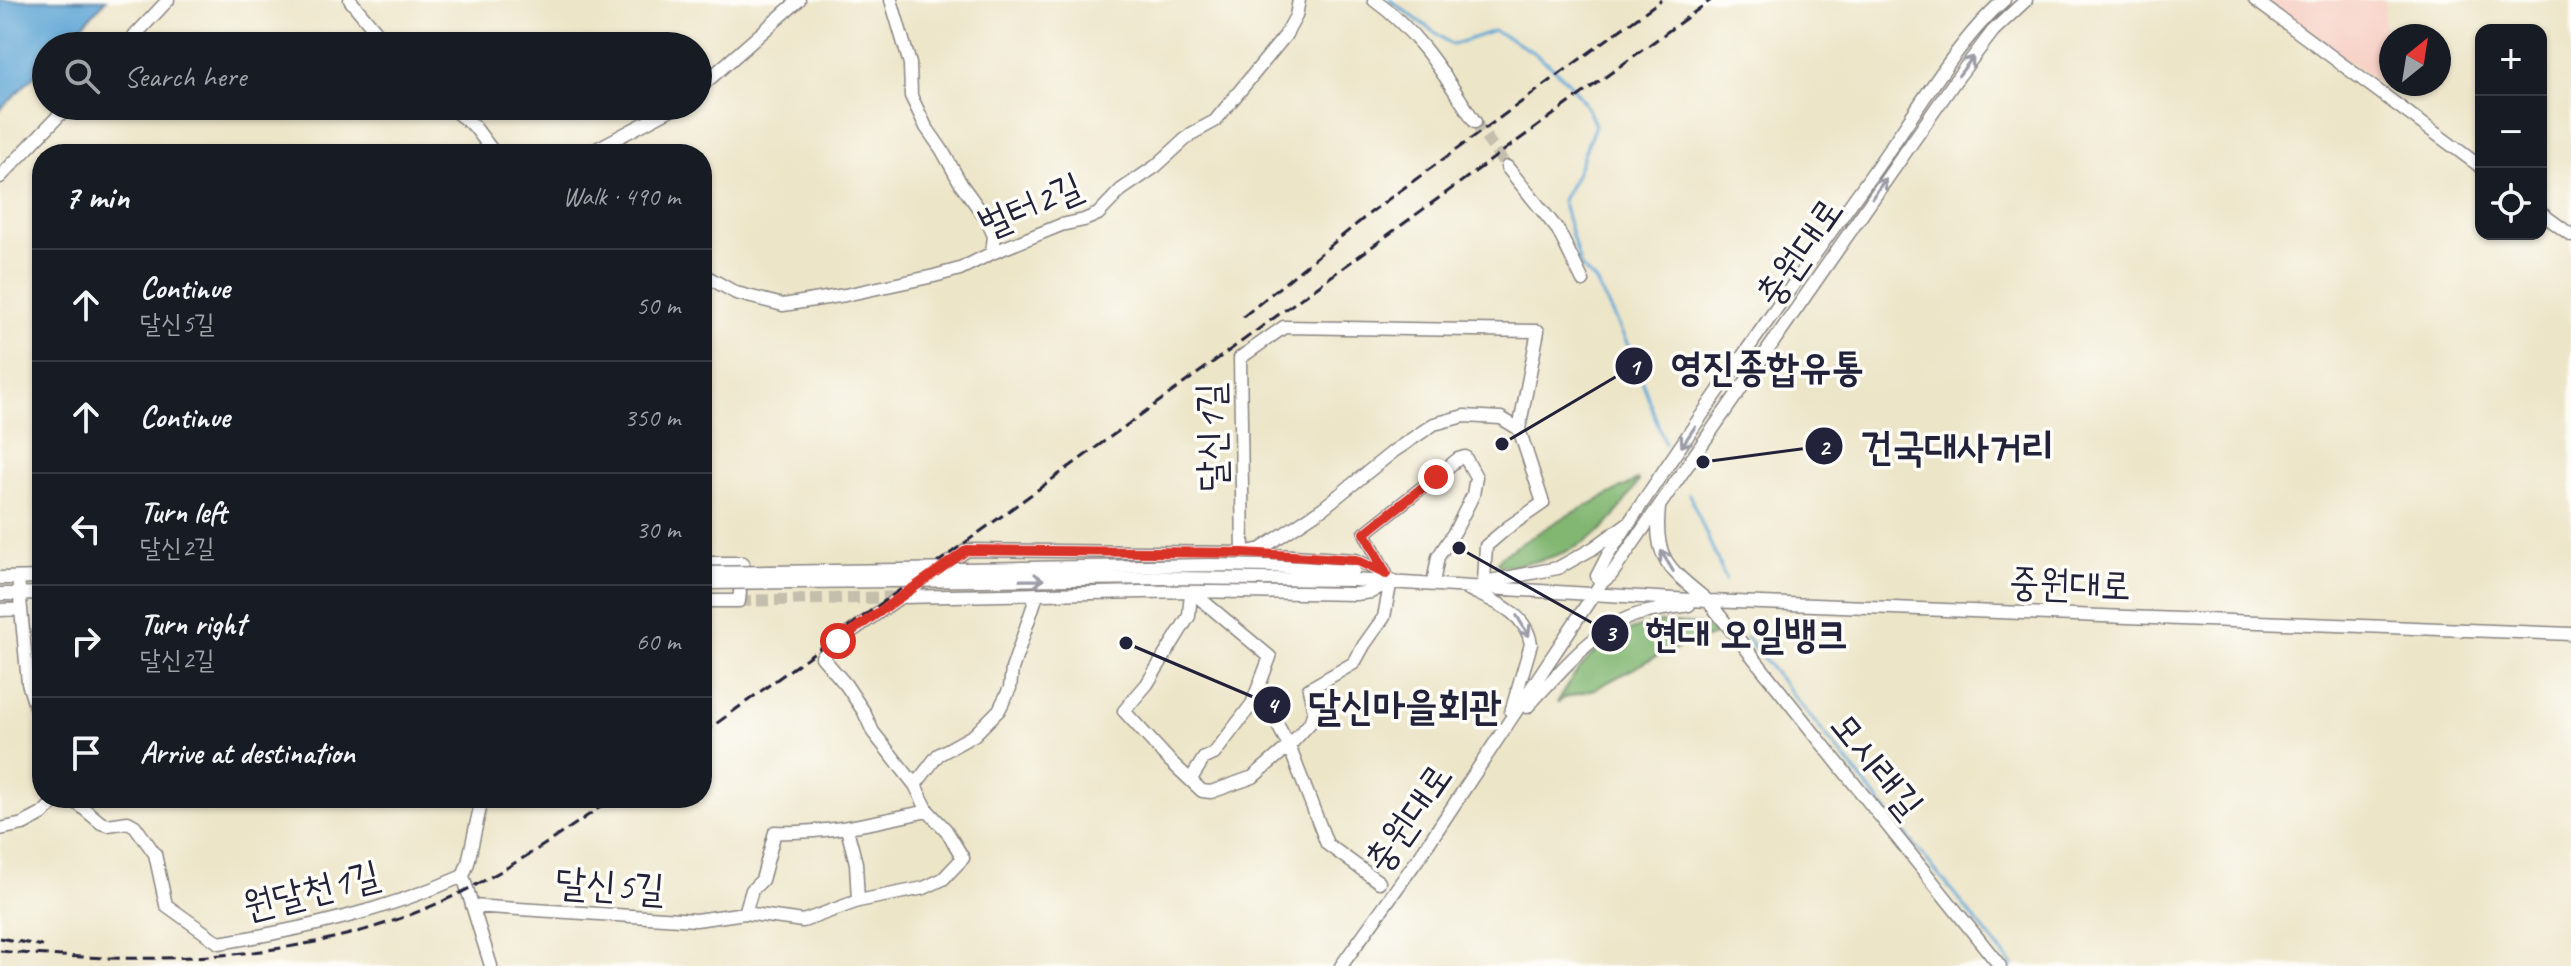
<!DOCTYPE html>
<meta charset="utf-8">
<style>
body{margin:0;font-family:Caveat,"Poor Story",sans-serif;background:#20242c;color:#f1f3f6}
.controls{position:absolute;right:24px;top:24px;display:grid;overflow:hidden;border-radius:16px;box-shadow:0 2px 6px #0004}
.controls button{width:72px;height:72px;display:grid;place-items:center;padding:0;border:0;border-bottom:2px solid #363941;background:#171b24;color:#f1f3f6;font:40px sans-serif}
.compass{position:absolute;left:2379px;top:24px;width:72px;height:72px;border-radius:50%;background:#171b24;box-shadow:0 2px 6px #0004;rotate:30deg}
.stop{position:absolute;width:24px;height:24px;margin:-18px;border:6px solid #d93025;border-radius:50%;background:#fff}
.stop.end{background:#d93025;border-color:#fff;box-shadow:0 2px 8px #0008}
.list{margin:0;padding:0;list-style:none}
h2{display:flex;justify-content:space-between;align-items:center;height:104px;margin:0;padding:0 32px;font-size:34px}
h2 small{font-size:26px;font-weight:400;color:#9ea1a6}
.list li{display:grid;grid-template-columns:52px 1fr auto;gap:24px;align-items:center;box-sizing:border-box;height:112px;padding:0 32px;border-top:2px solid #363941}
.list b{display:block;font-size:30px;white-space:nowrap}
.list p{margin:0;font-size:26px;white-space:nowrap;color:#9ea1a6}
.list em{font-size:26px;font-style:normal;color:#9ea1a6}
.icon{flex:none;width:44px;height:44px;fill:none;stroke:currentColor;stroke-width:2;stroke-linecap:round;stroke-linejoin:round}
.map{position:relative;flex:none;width:2571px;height:966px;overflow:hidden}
.search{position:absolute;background:#171b24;box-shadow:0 2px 6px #0004;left:32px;top:32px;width:680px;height:88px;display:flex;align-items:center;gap:20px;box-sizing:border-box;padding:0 28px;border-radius:44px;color:#9ea1a6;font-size:30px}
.panel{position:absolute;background:#171b24;box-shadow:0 2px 6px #0004;left:32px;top:144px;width:680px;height:664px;border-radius:32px}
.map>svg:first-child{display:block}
.built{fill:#f7d1c6}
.forest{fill:#82b772;stroke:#526c56;stroke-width:2}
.water{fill:#5ea6d5;stroke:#406488;stroke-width:2}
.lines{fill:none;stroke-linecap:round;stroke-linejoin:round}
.stream{stroke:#5ea6d5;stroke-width:3}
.minor-tunnel{stroke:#c4beac;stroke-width:12;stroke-dasharray:12 6;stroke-linecap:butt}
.minor-casing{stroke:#888482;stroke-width:15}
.minor{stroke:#fff;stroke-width:12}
.rail{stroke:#22223b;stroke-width:3;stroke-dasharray:12 6;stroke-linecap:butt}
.minor-bridge-casing{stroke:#888482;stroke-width:15;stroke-linecap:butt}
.minor-bridge{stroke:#fff;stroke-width:12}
.oneway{stroke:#9c9ca7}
.route{stroke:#d93025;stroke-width:10}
.labels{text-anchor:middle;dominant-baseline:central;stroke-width:7;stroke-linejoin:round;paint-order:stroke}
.street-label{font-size:38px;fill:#22223b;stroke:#fdfcf7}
.leader{fill:none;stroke:#22223b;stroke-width:3}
.callout-dot{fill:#22223b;stroke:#fdfcf7;stroke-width:3}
.mark-label{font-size:24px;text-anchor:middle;font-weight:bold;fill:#fff}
.callout-label{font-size:40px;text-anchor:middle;font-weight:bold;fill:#22223b;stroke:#fdfcf7;stroke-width:7;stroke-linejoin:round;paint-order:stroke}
</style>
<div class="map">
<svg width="2571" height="966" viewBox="0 0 2571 966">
<rect width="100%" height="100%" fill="#fdfcf7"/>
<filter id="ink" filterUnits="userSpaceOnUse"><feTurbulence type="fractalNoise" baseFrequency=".0125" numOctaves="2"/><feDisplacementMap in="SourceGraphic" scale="16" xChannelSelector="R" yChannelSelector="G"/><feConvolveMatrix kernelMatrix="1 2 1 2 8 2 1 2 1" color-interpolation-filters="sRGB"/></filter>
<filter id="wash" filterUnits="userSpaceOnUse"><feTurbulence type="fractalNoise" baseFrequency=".006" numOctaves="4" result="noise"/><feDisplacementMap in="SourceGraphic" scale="32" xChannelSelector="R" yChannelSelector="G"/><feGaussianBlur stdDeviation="1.8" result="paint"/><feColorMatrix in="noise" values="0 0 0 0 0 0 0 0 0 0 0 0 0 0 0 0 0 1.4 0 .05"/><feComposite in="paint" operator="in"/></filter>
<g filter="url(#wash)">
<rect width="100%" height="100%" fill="#ede5c8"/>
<path class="built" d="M2265,0H2385L2383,86Z"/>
<path class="forest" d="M1637,480L1639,481C1628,496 1618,514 1605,527C1577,553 1537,564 1500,566L1497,562L1503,555L1557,521Z
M1663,622L1701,625L1717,634L1659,655L1595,689L1564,698L1557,703C1580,659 1613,628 1663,622Z"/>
<path class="water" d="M0,0H106L63,46H46V64L0,110Z"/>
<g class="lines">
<path class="stream" d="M1390,0L1452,45L1494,31C1536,50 1578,80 1595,125L1575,177L1562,200L1581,267L1596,282L1631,351L1665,444
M1689,494L1726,580
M1746,637L2013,966"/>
</g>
</g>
<g filter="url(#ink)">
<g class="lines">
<path class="minor-tunnel" d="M1475,122L1507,167
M739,601L901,597"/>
<g class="minor-casing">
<path id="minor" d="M350,0L388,46
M891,0L910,64L911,96L926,127L942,150L961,184L987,220L994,236L992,253
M1374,0C1420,33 1444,75 1475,122
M2255,0L2481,167
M125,46L168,0
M698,89L799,0
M448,106L474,126L495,154
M587,154L677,106
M1507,167L1558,230L1583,281
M0,177L68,106
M2541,213L2571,235
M702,274L736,293L783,305L845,295L934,276L960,269L992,253L1061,225L1084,220L1098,214L1121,190L1156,166L1191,134L1215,121L1285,36L1296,16L1299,0
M1519,429L1538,331L1284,327L1240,358L1243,553L1261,549L1323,508L1394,451L1434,424L1464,416L1501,418L1519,429L1543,503L1507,528L1486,546L1484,582L1558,568L1592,549L1631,521
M1659,508C1653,561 1671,570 1708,601L2000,966
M702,563H743L739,601H702
M1386,574L1365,533L1458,459L1465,457L1476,477L1473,495L1455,531L1438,557L1434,578
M0,578L42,577
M1353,580L1708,601L2571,634
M1601,583L1597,576L1608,555C1693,424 1784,297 1875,170C1913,117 1956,42 2004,0
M1466,588C1492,601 1526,611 1531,644L1511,712
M1191,591L1189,616L1147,684L1124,711L1169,760L1202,791L1211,792L1253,777L1289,746L1310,723L1314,711L1309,689L1354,663L1364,645L1384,617L1391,580
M0,594L42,593
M901,597L1191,591L1356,594L1371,592L1388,582
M21,609L28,683L42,729
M0,610L21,609L18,578
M1252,704L1275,720L1289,746L1327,844L1379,882
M1527,707C1556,677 1593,630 1633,616C1650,610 1671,608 1689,605
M1191,779L1204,758L1214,754L1252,704L1270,657L1191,591
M915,785L873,732L864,712L846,685L822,657L838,641L967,550L1243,553L1356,560L1386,574
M71,798L101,823L108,825L128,822L135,826L155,854L166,905L219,943C305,929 384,911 463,876L468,863L482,798
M0,829L23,824L42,814L58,798
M847,829L856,863L858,901
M463,876L491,966
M472,906L696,920L745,913L752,890L762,880L775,832C828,834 876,822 928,811L915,785L938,755L974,735L999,710L1010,688L1012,669L1037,595
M745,913L803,921L858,901L924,888L943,879L963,858L946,830L928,811
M1341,966L1420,856L1601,583L1611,575L1955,81L1993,31L2026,0"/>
</g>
<use href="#minor" class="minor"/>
<path class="rail" d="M1243,317L1375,209L1661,0
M702,734L1711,0
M0,938L43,946
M0,951C152,966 319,963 458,894C513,867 563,833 613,798"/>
<g class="minor-bridge-casing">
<path id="minor-bridge" d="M702,573L1210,565L1269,566L1353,571
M702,583L1167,578L1353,580"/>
</g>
<use href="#minor-bridge" class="minor-bridge"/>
</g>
<defs><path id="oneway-shaft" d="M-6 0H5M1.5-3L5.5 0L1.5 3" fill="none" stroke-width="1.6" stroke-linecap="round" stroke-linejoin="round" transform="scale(2)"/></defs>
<g class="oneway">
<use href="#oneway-shaft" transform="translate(1966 66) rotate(-52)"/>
<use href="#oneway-shaft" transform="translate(1879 188) rotate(-55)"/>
<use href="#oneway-shaft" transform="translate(1688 437) rotate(124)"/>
<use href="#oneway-shaft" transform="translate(1667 561) rotate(-121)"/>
<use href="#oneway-shaft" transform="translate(1032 580) rotate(-1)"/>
<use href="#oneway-shaft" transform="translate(1523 626) rotate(59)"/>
</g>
</g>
<g class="lines" filter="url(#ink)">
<path class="route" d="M838,641L967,550L1243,553L1356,560L1386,574L1365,533L1436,477"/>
</g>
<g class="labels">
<g class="street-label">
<text transform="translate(1030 205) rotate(-23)">벌터2길</text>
<text transform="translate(1799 252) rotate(-55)">충원대로</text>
<text transform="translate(1211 437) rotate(-91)">달신1길</text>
<text transform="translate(2070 584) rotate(2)">중원대로</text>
<text transform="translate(1877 765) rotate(51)">모시래길</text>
<text transform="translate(1408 818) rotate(-55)">충원대로</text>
<text transform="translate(610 885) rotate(4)">달신5길</text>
<text transform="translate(311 890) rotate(-14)">원달천1길</text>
</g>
</g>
<path class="leader" d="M1502 444L1634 366M1703 462L1824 446M1459 548L1610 633M1126 643L1272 705"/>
<g class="callout-dot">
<circle cx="1502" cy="444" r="8"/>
<circle cx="1703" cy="462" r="8"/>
<circle cx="1459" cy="548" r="8"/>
<circle cx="1126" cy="643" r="8"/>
<circle cx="1634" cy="366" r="20"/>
<circle cx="1824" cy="446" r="20"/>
<circle cx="1610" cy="633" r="20"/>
<circle cx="1272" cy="705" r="20"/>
</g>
<g class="mark-label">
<text x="1634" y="375">1</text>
<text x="1824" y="455">2</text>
<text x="1610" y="641">3</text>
<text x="1272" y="713">4</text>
</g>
<g class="callout-label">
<text x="1767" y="380">영진종합유통</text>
<text x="1957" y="460">건국대사거리</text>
<text x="1747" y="647">현대 오일뱅크</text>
<text x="1405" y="719">달신마을회관</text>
</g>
</svg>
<div class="controls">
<button>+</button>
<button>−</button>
<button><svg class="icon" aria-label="locate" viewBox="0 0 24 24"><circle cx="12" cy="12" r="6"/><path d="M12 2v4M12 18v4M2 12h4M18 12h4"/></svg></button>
</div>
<svg class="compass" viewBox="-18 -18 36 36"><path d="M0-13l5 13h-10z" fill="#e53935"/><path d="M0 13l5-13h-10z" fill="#9ea1a6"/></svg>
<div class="stop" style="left:838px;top:641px"></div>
<div class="stop end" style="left:1436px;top:477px"></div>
<div class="search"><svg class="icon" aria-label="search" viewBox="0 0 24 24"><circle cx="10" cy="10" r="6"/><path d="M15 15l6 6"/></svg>Search here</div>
<section class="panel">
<h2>7 min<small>Walk · 490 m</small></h2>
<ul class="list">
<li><svg class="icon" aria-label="ahead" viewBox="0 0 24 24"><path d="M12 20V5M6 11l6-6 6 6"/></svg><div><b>Continue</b><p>달신5길</p></div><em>50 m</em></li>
<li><svg class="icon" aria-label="ahead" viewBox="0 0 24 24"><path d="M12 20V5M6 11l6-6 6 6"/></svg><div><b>Continue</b></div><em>350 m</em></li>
<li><svg class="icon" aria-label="left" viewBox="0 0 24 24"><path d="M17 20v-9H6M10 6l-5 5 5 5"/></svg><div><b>Turn left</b><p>달신2길</p></div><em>30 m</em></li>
<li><svg class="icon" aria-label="right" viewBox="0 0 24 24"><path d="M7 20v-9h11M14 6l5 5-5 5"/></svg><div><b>Turn right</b><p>달신2길</p></div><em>60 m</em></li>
<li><svg class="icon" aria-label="arrive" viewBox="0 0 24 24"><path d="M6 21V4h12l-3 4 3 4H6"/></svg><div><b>Arrive at destination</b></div></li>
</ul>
</section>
</div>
